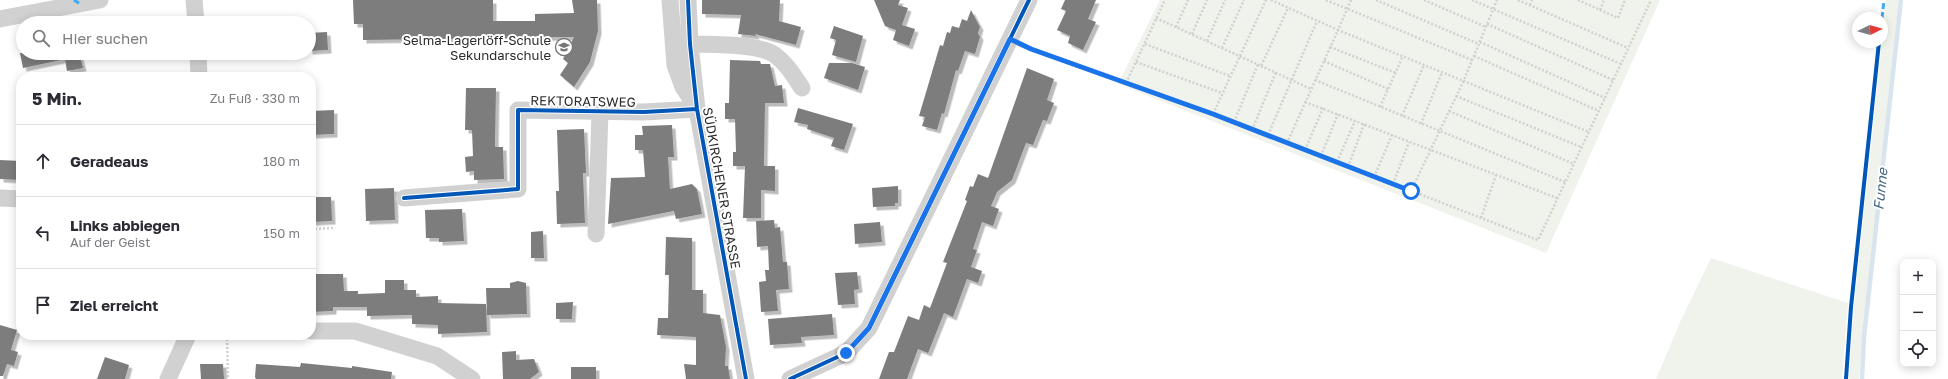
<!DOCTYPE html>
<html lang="de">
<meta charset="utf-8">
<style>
body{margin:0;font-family:"Golos Text",sans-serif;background:#f2f2f3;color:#2b2b33}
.controls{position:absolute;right:12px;bottom:12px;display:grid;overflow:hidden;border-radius:8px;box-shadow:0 2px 10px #0003}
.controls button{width:36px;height:36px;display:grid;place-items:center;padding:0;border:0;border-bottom:1px solid #e1e1e2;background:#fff;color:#2b2b33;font:20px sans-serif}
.compass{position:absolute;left:1852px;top:12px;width:36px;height:36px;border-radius:50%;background:#fff;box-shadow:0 2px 10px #0003;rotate:85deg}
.stop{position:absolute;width:12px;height:12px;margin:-9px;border:3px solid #1a73e8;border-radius:50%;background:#fff}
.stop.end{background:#1a73e8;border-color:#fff;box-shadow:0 1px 4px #0008}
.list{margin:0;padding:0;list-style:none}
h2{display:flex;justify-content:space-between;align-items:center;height:52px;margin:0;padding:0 16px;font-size:17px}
h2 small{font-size:13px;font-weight:400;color:#7c7c81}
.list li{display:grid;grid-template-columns:26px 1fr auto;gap:12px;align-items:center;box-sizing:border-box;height:72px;padding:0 16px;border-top:1px solid #e1e1e2}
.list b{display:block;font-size:15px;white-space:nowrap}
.list p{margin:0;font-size:13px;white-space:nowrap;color:#7c7c81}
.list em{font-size:13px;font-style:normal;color:#7c7c81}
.icon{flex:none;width:22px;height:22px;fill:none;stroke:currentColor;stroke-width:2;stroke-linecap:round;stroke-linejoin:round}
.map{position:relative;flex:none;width:1948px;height:379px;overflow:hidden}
.search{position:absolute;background:#fff;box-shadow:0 2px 10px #0003;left:16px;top:16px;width:300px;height:44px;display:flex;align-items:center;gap:10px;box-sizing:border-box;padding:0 14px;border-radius:22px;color:#7c7c81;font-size:15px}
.panel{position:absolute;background:#fff;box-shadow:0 2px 10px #0003;left:16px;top:72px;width:300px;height:268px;border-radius:16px}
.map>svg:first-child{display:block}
.green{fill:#eff3eb}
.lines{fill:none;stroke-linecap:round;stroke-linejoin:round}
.stream{stroke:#d9e5ee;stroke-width:4.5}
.building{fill:#7d7d7d;filter:url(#shadow)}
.path{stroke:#d1d1d1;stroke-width:2.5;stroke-dasharray:2 2;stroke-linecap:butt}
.minor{stroke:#d1d1d1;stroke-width:17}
.quiet{stroke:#3fa9f5;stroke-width:3;stroke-dasharray:6 3;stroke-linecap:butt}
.cycleway-casing{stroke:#fff;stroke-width:6}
.cycleway{stroke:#0057b8;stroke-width:4}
.route{stroke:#1a73e8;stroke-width:5}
.labels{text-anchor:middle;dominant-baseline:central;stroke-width:4;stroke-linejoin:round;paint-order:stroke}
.poi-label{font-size:13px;fill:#2c2c2c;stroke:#fff;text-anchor:end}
.street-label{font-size:13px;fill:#2c2c2c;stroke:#fff}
.water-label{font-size:14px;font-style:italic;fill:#446885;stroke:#fff}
</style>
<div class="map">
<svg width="1948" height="379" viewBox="0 0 1948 379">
<defs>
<filter id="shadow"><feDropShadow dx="3.5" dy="3.5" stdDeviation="0" flood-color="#0004"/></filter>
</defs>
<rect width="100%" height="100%" fill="#fff"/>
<path class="green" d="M1160,0H1660L1546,253L1118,84Z
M1886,0H1899L1862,340L1859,379H1847L1852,305Z
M1711,258L1848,303L1842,379H1656L1681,320Z"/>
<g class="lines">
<path class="stream" d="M1862,379L1864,337L1901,0"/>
</g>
<path class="building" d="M353,0H493V21H535V14L574,13L572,0H597L598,31L590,62L574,87L560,75L568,63L563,59L574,37L363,40V24H354Z
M702,0H780L779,21L801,27L796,45L755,34L756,36L738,34L741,15L702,14Z
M874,0H900L898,5L908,8L902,25L915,29L909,46L893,40L896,30L885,26Z
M1065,0H1096L1088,19L1096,22L1083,50L1068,43L1070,36L1057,30L1066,11L1061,9Z
M971,10L980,27L978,33L980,37L975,54L965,51L958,71L956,70L944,114L942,113L937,130L922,126L925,117L919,116L940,45L943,46L947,32L950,33L952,26L959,28L962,19L967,21Z
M834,26L863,36L856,62L832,55L836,40L830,38Z
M327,32L328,50L309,51V33Z
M20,53H65L66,59L23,68Z
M80,56L83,68L67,71L65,59Z
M730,60L760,61L761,64H770L775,86L782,85L784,103H765L764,166H775V191L761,190V218H743L745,166H733V152H736L735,119H725V103H729Z
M829,63H852L865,67L858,90L824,78Z
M1027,68L1054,79L1047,100L1054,103L1047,121L1043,120L1033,145L1026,143L1012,180L997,192L991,206L999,209L993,226L982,222L973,249L977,250L971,267L982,271L978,283L967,279L953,317L944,313L929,351L928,353L918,349L907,379H879L889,352H894L908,316L919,320L924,305L930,308L947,263L943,262L967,201L965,200L970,186L973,187L978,174L988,178Z
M466,88H496L495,147H503L504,179L474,180V171L466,172L465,157L473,156L472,130H465Z
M798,108L853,124L844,150L831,146L834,138L807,129L808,125L794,122Z
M334,110V134L311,135V111Z
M672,125L674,157H668L670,189L692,184L697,189L702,214L676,219L674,211L608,224L611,178L645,177L643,150H635V135H643L642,126Z
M584,129L586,173H583L585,223L557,224L556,191H559L557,130Z
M0,160L21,161V180L0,179Z
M898,186V203H895V206L873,207L872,188Z
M394,188L395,220L366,221L365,189Z
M311,197H331L332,221L311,222Z
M462,209L464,241L439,242V238H426L425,210Z
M774,220L775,228L780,227L783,262H787L789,289L776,290L778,311L761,312L759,282L766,281L765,270H769L768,246L757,247L756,221Z
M880,222L882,242L855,244L854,224Z
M543,231L544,258H531V232Z
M666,237L692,238V290H703V313L720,315L726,347L725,366H728L730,379H686L684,364L696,365V337L657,335L658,318H668L669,275H665Z
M857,272L859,289L854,290L855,304L838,305L835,273Z
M311,274H343L344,291H358V294L385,293V280H404V290H416V297L438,296V303L486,304L487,332L438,334V325L412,324V315L367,316V307H333V311L311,312Z
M518,281L526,283L527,314L487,315L486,288H510V283Z
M573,302L572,319H556V303Z
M832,314L834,335L801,337L802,343L770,345L768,319Z
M0,325L17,330L11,350L18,352L14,366L7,364L3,376H0Z
M516,351V360L534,359L539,372L530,379H503L502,352Z
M105,357L129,365L125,379H97Z
M301,363L352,368V366L392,372L391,379H256L255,377L256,364L300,367Z
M200,364H223L224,379H201Z
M571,367H596V379H571Z"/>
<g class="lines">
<path class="path" d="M1271,0L1338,30L1287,143
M1326,0L1472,60
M1351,0L1338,30L1589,132
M1376,0L1479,44
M1424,0L1486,27
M1472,0L1621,64
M1518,0L1628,48
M1578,0L1618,18L1625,0
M1530,5L1532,0
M1600,10L1604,0
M1156,18L1261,66L1288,8
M1487,24L1613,80
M1176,27L1188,0
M1192,34L1207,0
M1207,41L1225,0
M1480,42L1605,98
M1145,44L1230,76
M1023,45L1213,114L1538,240L1651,0
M1330,47L1396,73
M1222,48L1244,0
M1474,56L1599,111
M1324,61L1388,89
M1136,62L1222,93
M1261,66L1311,89
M1315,80L1565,182
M1126,83L1165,0
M1456,96L1581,147
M1305,102L1557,198
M1380,107L1403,56
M1449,111L1574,164
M1213,114L1266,0
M1402,116L1424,65
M1234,122L1258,64
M1421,124L1442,72
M1252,130L1276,72
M1268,135L1317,21
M1305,150L1323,108
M1321,156L1338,114
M1337,162L1355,121
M1348,167L1364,124
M1374,177L1392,135
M1393,184L1409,142
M1411,191L1464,80L1497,0
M1481,218L1496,175
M311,229L333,228
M227,335L228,379"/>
<path class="minor" d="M194,0L196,23
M670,0L675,65L683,87L694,104
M688,0L690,44L697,109L746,379
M0,19L100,0
M690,44C710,45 759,43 775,55C787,64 794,76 802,88
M198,53L199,77
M0,198L21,199
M404,198L518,189V110L644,112L697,109
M596,234L600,112
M311,331H355L437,356L472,379
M168,379L188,335
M790,379L846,353L869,328L1029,0"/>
<path class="quiet" d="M74,0L80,4
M1882,18L1884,0"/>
<g class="cycleway-casing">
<path id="cycleway" d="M688,0L690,44L697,109L746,379
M404,198L518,189V110L644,112L697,109
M790,379L846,353L869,328L1029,0
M1846,379L1851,307L1879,42"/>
</g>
<use href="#cycleway" class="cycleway"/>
</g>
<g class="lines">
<path class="route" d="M846,353L869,328L1010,39L1031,49L1213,114L1411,191"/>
</g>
<defs>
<g id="school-ring" transform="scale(0.9)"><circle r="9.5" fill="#fff" stroke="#767676" stroke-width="1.5"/><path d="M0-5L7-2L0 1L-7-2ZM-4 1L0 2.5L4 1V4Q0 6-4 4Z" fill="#767676"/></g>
</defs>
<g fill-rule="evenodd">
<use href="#school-ring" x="564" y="47"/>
</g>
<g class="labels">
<g class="poi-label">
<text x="551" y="40">Selma-Lagerlöff-Schule<tspan x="551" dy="15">Sekundarschule</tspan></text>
</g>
<g class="street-label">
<text transform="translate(583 101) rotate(1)">REKTORATSWEG</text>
<text transform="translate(722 188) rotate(80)">SÜDKIRCHENER STRASSE</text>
</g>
<g class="water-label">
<text transform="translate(1880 189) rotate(-84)">Funne</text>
</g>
</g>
</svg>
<div class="controls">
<button>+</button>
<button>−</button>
<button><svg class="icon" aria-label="locate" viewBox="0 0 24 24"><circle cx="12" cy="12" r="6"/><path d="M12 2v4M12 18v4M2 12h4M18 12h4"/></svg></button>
</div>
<svg class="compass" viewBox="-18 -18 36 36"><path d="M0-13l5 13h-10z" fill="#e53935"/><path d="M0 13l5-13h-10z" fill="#7c7c81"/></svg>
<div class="stop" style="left:1411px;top:191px"></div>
<div class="stop end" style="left:846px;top:353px"></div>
<div class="search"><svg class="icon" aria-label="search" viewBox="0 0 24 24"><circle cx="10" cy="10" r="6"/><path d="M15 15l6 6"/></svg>Hier suchen</div>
<section class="panel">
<h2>5 Min.<small>Zu Fuß · 330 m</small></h2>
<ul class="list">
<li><svg class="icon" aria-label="ahead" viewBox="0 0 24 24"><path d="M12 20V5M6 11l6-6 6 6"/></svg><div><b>Geradeaus</b></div><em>180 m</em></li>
<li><svg class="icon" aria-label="left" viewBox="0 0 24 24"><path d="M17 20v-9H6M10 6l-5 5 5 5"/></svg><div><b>Links abbiegen</b><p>Auf der Geist</p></div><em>150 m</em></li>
<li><svg class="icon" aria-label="arrive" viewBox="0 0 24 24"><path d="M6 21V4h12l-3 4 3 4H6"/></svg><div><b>Ziel erreicht</b></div></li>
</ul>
</section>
</div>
